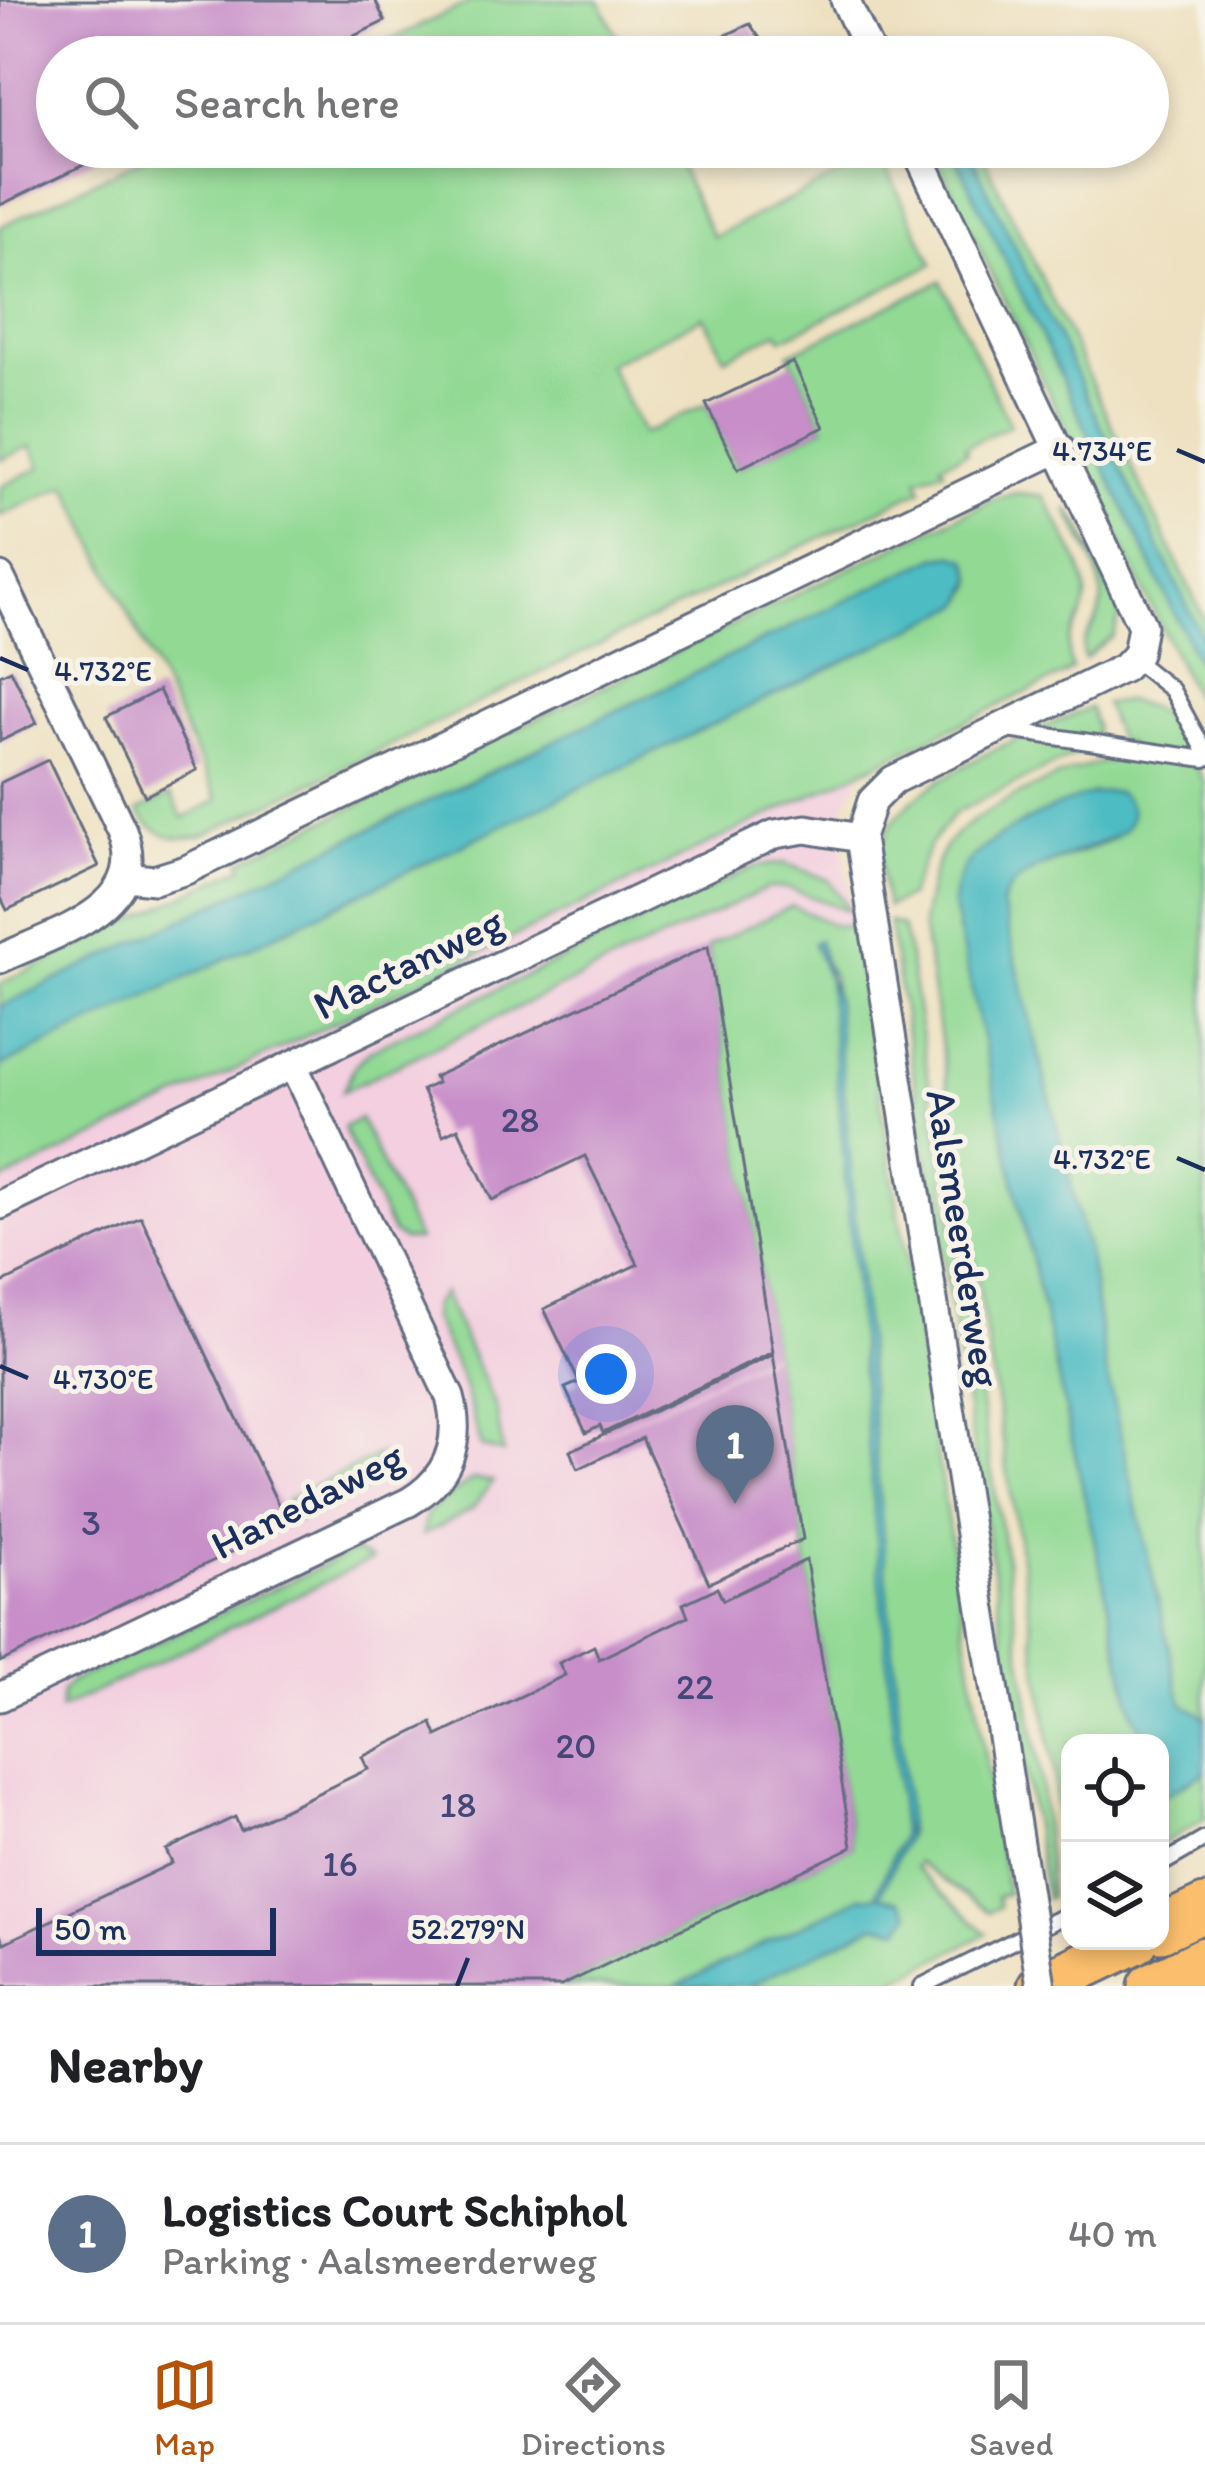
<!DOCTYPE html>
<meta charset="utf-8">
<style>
body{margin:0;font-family:Itim,sans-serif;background:#f6f6f6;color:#202124}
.controls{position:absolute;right:36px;bottom:36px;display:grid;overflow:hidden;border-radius:24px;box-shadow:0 6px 18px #0003}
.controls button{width:108px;height:108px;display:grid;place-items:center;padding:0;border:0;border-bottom:3px solid #e0e0e0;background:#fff;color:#202124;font:60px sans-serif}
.scale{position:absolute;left:36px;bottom:30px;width:240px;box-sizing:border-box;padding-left:12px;border:6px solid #1b2f5e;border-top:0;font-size:33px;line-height:42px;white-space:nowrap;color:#1b2f5e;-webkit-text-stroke:9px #f7f3e8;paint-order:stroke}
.you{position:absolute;left:606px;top:1374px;width:42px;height:42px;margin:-30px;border:9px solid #fff;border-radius:50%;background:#1a73e8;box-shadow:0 0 0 18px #1a73e833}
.badge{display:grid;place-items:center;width:78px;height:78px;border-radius:50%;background:#b45309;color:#fff;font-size:39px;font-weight:700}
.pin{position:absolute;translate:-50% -99px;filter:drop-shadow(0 3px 6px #0008)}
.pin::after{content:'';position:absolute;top:63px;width:42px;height:36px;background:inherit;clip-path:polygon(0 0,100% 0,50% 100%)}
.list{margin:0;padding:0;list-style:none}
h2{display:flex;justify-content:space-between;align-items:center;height:156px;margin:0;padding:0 48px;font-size:51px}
h2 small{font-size:39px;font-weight:400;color:#757577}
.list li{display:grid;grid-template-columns:78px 1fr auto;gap:36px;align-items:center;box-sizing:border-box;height:180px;padding:0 48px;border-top:3px solid #e0e0e0}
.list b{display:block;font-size:45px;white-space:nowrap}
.list p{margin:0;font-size:39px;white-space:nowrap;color:#757577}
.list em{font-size:39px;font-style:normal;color:#757577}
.icon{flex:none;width:66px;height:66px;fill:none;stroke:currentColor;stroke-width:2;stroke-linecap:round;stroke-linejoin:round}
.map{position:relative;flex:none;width:1205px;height:1986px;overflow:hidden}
.search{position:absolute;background:#fff;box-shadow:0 6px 18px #0003;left:36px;right:36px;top:36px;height:132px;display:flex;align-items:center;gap:30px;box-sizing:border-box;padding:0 42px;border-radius:66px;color:#757577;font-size:45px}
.sheet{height:336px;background:#fff}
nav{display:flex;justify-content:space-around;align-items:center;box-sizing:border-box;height:168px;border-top:3px solid #e0e0e0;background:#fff;font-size:33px;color:#757577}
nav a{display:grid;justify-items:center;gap:6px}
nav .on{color:#b45309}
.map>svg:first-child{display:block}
.built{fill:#f3cfdf}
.green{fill:#92d994;stroke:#568479;stroke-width:3}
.water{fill:#4ebcc3;stroke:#347690;stroke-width:3}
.building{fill:#c78ec9}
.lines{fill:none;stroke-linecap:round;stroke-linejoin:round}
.service-casing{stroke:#656d81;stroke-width:20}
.minor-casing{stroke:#656d81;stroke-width:33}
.trunk-casing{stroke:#656d81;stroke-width:51}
.service{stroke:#fff;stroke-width:14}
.minor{stroke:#fff;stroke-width:27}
.trunk{stroke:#fabe6d;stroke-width:45}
.minor-bridge-casing{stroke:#656d81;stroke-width:33;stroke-linecap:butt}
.minor-bridge{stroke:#fff;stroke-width:27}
.ticks{fill:none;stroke:#1b2f5e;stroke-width:4.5}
.labels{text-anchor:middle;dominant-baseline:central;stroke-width:10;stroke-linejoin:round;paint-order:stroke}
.number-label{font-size:36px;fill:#464779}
.street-label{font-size:42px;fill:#1b2f5e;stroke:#f7f3e8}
.ticks-label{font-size:30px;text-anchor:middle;fill:#1b2f5e;stroke:#f7f3e8;stroke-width:10;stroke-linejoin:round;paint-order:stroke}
</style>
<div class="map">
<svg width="1205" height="1986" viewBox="0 0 1205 1986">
<rect width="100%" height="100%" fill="#f7f3e8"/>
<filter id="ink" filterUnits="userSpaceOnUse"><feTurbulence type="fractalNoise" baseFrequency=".00833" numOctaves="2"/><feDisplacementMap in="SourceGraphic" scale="24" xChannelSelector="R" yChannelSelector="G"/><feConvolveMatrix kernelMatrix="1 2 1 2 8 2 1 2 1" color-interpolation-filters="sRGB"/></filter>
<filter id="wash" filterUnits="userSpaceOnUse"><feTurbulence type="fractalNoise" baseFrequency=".004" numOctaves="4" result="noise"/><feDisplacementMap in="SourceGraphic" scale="48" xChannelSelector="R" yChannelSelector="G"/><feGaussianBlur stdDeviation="2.7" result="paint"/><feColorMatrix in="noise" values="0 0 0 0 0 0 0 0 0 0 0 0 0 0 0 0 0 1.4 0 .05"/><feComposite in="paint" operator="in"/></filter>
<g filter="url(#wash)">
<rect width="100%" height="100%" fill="#eee1c1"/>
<path class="built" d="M1071,670L864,771L845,803L840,826L853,926H836L791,906L708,947L852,1847L561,1986H0V1067Z"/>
<path class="green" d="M474,0H599L627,57H355Z
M167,147H670L713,237L880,155L933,264L782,339L778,332L725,358L704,317L608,364L643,434L706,404L738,468L824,427L789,354L941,281L1010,425L965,447L967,452L941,464L944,470L918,478L922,489L206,834C178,843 154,836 138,811L171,795L183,818L218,800L67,485L0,516V487L41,467L31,446L0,460V227Z
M931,147H951L1205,677V719Z
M967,147H979L1205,621V644Z
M1017,493L1044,496C1057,524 1087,565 1086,596C1085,629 1058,629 1072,669L1065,674L0,1182V1067L963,604L975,583L970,564L955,555L937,557L0,1007V984L243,867L241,861L998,497Z
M1067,509L1081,526L1121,613L1113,635L1084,659C1078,636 1097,629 1101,607C1106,574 1081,538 1067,509Z
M1126,701C1173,707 1187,746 1205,784V1717L1184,1704L1179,1693L1107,1375L1089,1258L1002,905C1013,851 1123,863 1131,812L1093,793C1040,817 959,838 953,905L1133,1714L1153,1743H1070L1069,1873L1060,1869L1054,1770L922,923C927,896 932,865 949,842C972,811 1089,756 1128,759L1129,744L1117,739L1105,704Z
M1090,708L1096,729L1090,747L955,813L929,846L908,897L887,907C883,884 876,857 886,834C908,781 1038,729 1090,708Z
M784,863L829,880L850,911L788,888H768L343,1091L355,1065L371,1050L754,867Z
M792,906L836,926H853L1007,1894L997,1896L999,1907L989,1912L918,1863L915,1868L987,1934L882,1986H747L875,1925L895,1928L879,1897L908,1833L833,976L813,944L828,978L900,1776L902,1835L875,1896L861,1897L676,1986H561L852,1847L708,946Z
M889,922L902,926L908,951L1040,1772L1050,1896L1046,1899Z
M360,1119L418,1240H403L392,1233L343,1127Z
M443,1293L496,1407L503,1453L482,1447L462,1380L433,1318V1306Z
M379,1455L367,1488L296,1521L287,1500Z
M473,1479L493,1481L472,1509L423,1535L427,1512Z
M355,1551L371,1560L60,1709L62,1691L72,1681Z
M1205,1772V1819L1160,1845V1798Z"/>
<path class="water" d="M951,147H967L1205,643V677Z
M955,555L967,559L974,577L963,604L0,1067V1007L937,557Z
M1116,792C1132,799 1136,817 1124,830C1093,853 1009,865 1002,905L1089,1258L1107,1375L1179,1693L1184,1704L1205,1717V1772L1160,1798V1766L1171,1759C1157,1748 1141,1734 1133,1714L953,906C954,889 958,874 969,861C991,835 1081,788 1116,792Z
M818,940L836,1001L907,1812L906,1838L880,1896L900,1901L910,1913L900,1928L875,1925L747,1986H676L861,1897L875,1896L902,1835L828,978L813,943Z"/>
<g id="blocks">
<path class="building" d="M0,0H375L385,21L310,57H57V147H121L0,205Z
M750,24L773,57H713L707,44Z
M793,362L824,427L738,469L706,404Z
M11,670L37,723L0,741V675Z
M159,690L197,770L145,796L106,717Z
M48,760L99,866L7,910L0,896V783Z
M708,946L773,1352L603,1433L600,1426L586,1433L565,1388L579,1382L544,1309L638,1264L585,1156L492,1200L458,1128L443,1135L422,1090L437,1083L434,1077Z
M141,1217L288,1525L0,1662V1284Z
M773,1355L803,1539L709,1583L642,1438L578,1469L570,1451Z
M806,1560L852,1847L561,1986H0V1935L4,1943L172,1863L166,1850L235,1817L241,1830L368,1769L362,1757L432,1723L437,1736L565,1675L559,1663L594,1646L599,1659L688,1616L683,1604L717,1588L723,1600Z"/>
</g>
</g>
<g filter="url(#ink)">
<use href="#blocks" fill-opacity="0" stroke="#656d81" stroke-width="3"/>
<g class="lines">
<g class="service-casing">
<path id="service" d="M1134,660L1172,690L1205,751
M1008,730L1205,759
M1160,1865L1205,1839
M922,1986L1070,1913"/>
</g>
<g class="minor-casing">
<path id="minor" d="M845,0L872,57
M915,147L1142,626L1137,654L1124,668L893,780L872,801L860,838L1029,1907
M0,577L122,830C153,908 54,933 0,959
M127,877L154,880L186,870L1060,448
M0,1205L775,834L806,829L860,838
M0,1697L409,1502C449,1478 462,1442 450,1397L293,1065"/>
</g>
<g class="trunk-casing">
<path id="trunk" d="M1160,1929L1205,1908
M1041,1986L1135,1941
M1152,1986L1205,1960"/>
</g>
<use href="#service" class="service"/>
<use href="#minor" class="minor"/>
<use href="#trunk" class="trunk"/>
<g class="minor-bridge-casing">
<path id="minor-bridge" d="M1029,1907L1041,1986"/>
</g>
<use href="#minor-bridge" class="minor-bridge"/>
</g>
</g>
<path class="ticks" d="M1177,450L1205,462M0,658L28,670M1177,1158L1205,1170M0,1366L28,1378M457,1986L468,1958"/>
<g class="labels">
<g class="number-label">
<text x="520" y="1119">28</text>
<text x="91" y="1522">3</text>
<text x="695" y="1686">22</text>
<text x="576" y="1745">20</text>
<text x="458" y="1804">18</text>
<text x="340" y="1863">16</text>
</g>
<g class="street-label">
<text transform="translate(408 963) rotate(-26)">Mactanweg</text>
<text transform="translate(964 1238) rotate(81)">Aalsmeerderweg</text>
<text transform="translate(307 1500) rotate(-27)">Hanedaweg</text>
</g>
</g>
<g class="ticks-label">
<text x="1102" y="461">4.734°E</text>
<text x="103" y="681">4.732°E</text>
<text x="1102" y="1169">4.732°E</text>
<text x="103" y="1389">4.730°E</text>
<text x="468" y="1939">52.279°N</text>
</g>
</svg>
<div class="controls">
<button><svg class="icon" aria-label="locate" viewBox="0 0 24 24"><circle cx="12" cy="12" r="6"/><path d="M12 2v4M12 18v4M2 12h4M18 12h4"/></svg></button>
<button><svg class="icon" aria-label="layers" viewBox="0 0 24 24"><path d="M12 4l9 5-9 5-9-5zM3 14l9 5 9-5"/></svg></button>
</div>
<div class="scale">50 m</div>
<div class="you"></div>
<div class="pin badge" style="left:735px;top:1504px;background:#5c6f8a">1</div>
<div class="search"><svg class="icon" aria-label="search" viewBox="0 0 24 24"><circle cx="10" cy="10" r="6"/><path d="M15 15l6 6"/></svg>Search here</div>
</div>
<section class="sheet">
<h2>Nearby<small></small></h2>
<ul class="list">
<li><span class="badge" style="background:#5c6f8a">1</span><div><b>Logistics Court Schiphol</b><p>Parking · Aalsmeerderweg</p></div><em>40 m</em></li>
</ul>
</section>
<nav>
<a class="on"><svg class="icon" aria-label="map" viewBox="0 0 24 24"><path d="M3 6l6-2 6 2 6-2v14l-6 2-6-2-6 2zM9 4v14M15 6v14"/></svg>Map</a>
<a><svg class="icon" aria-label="directions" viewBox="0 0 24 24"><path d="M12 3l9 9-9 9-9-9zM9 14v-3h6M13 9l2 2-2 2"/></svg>Directions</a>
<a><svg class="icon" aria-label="saved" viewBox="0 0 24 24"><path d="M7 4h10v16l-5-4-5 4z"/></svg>Saved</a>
</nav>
